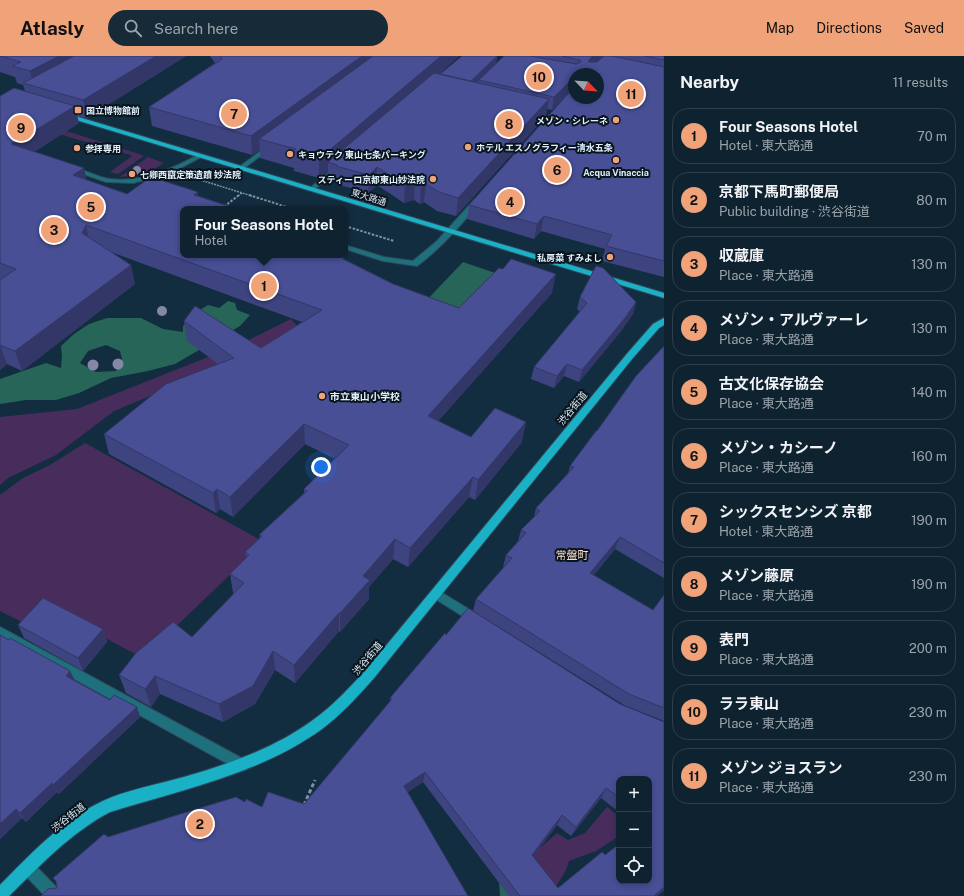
<!DOCTYPE html>
<meta charset="utf-8">
<style>
body{margin:0;font-family:"Public Sans","Noto Sans JP",sans-serif;background:#172a38;color:#f1f3f6}
.controls{position:absolute;right:12px;bottom:12px;display:grid;overflow:hidden;border-radius:8px;box-shadow:0 2px 6px #0003}
.controls button{width:36px;height:36px;display:grid;place-items:center;padding:0;border:0;border-bottom:1px solid #2e3f4c;background:#0e2230;color:#f1f3f6;font:20px sans-serif}
.compass{position:absolute;left:568px;top:12px;width:36px;height:36px;border-radius:50%;background:#0e2230;box-shadow:0 2px 6px #0003;rotate:115deg}
.you{position:absolute;left:321px;top:411px;width:14px;height:14px;margin:-10px;border:3px solid #fff;border-radius:50%;background:#1a73e8;box-shadow:0 0 0 6px #1a73e833}
.badge{display:grid;place-items:center;width:26px;height:26px;border-radius:50%;background:#f0a279;color:#111;font-size:13px;font-weight:700}
.pin{position:absolute;translate:-50% -50%;border:2px solid #fff;box-shadow:0 1px 4px #0006}
.popup{position:absolute;left:180px;top:150px;width:168px;height:52px;box-sizing:border-box;display:grid;place-content:center;border-radius:8px;background:#0e2230;filter:drop-shadow(0 1px 3px #0005);font-size:13px;white-space:nowrap;color:#9ba4ab}
.popup b{font-size:15px;color:#f1f3f6}
.popup::after{content:'';position:absolute;left:50%;top:100%;margin-left:-8px;border:8px solid transparent;border-top-color:#0e2230}
.list{margin:0;padding:0;list-style:none}
h2{display:flex;justify-content:space-between;align-items:center;height:52px;margin:0;padding:0 16px;font-size:17px}
h2 small{font-size:13px;font-weight:400;color:#9ba4ab}
.list li{display:grid;grid-template-columns:26px 1fr auto;gap:12px;align-items:center;box-sizing:border-box;height:56px;margin:0 8px 8px;padding:0 8px;border:1px solid #2e3f4c;border-radius:16px}
.list b{display:block;font-size:15px;white-space:nowrap}
.list p{margin:0;font-size:13px;white-space:nowrap;color:#9ba4ab}
.list em{font-size:13px;font-style:normal;color:#9ba4ab}
.icon{flex:none;width:22px;height:22px;fill:none;stroke:currentColor;stroke-width:2;stroke-linecap:round;stroke-linejoin:round}
.map{position:relative;flex:none;width:664px;height:840px;overflow:hidden}
header{display:flex;align-items:center;gap:24px;box-sizing:border-box;height:56px;padding:0 20px;background:#f0a279;color:#111}
header strong{font-size:19px}
nav{display:flex;gap:22px;margin-inline-start:auto;font-size:14px}
.search{width:280px;height:36px;background:#172a38;display:flex;align-items:center;gap:10px;box-sizing:border-box;padding:0 14px;border-radius:22px;color:#9ba4ab;font-size:15px}
main{display:flex}
aside{flex:1;background:#0e2230}
.map>svg:first-child{display:block}
.green{fill:#482d5c}
.water{fill:#266558;fill-rule:evenodd}
.lines{fill:none;stroke-linecap:round;stroke-linejoin:round}
.stream{fill:#266558;fill-rule:evenodd}
.minor-casing{stroke:#30485a;stroke-width:2}
.major-casing{stroke:#30485a;stroke-width:2}
.path-far2{stroke:#7c91a1;stroke-width:1.5;stroke-dasharray:2 1;stroke-linecap:butt}
.path-far1{stroke:#7c91a1;stroke-width:2;stroke-dasharray:2.5 1.5;stroke-linecap:butt}
.path{stroke:#7c91a1;stroke-width:3;stroke-dasharray:4 2.5;stroke-linecap:butt}
.minor{fill:#1f707d;fill-rule:evenodd}
.major{fill:#1ab1c7;fill-rule:evenodd}
.tree{fill:#8687a5}
.wall{fill:#3e4480;fill-rule:evenodd}
.shaded-wall{fill:#323768}
.building{fill:#484f95;stroke:#323768;fill-rule:evenodd}
.poi-dot{fill:#f0a279;stroke:#09141d;stroke-width:1.5}
.labels{text-anchor:middle;dominant-baseline:central;stroke-width:4;stroke-linejoin:round;paint-order:stroke}
.far-poi-label{font-size:9px;font-weight:bold;fill:#dfeffc;stroke:#09141d;text-anchor:start}
.far-street-label{font-size:9px;fill:#dfeffc;stroke:#09141d}
.poi-label{font-size:10px;font-weight:bold;fill:#dfeffc;stroke:#09141d;text-anchor:start}
.street-label{font-size:10px;fill:#dfeffc;stroke:#09141d}
.neighbourhood-label{font-size:11px;fill:#f8daca;stroke:#09141d}
</style>
<header>
<strong>Atlasly</strong>
<div class="search"><svg class="icon" aria-label="search" viewBox="0 0 24 24"><circle cx="10" cy="10" r="6"/><path d="M15 15l6 6"/></svg>Search here</div>
<nav><a>Map</a><a>Directions</a><a>Saved</a></nav>
</header>
<main>
<div class="map">
<svg width="664" height="840" viewBox="0 0 664 840">
<rect width="100%" height="100%" fill="#132d40"/>
<path class="green" d="M50,70L136,97L144,100L118,118L110,116L132,100L131,99L45,74Z
M148,101L164,107L146,118L120,121Z
M291,263L300,273L172,339L150,340L114,355L56,399L8,422L0,429V361L77,353L236,290Z
M85,387L264,486L143,602L50,553L32,571L0,555V439L23,422L50,409Z
M607,751L619,760V780L596,795L569,805L566,814L554,834L518,807L541,791L557,777L568,784L585,777Z"/>
<path class="water" d="M463,206L501,219L462,264L422,249Z
M228,245L235,247L237,254L250,259L240,270L175,308L148,315L111,322L79,337L56,344H26L0,348V323L46,307L61,312L62,300L61,290L74,278L89,268L107,262H141L163,273L183,276V270L200,254L208,249L219,252ZM106,289L120,295L122,303L116,315L96,316L80,307L88,295Z"/>
<g class="lines">
<path class="stream" d="M505,819L510,820L514,840H500L499,825L500,820Z"/>
<g class="minor-casing">
<path id="minor" d="M270,88L273,90L272,91L243,113H239V111Z
M198,99L203,100L171,117L133,127L106,126L69,113L72,111C85,114 97,121 110,123C141,127 172,113 198,99Z
M335,111L340,112L314,134H310V132Z
M476,143L480,145C462,169 441,192 417,210L383,205L345,193V189L384,201L413,205L437,185L474,144Z
M436,533L480,560L482,563L480,566L476,568L472,566L432,541L430,538L432,535Z
M0,571L247,705L249,709L247,713L242,715L237,713L0,582Z
M28,805L33,807L60,835L62,840H45L23,817L21,812L23,807Z"/>
</g>
<g class="major-casing">
<path id="major" d="M65,57L664,237V242L63,60V58Z
M664,262V269L659,272L632,303L374,622C358,640 342,658 322,673C260,718 181,734 110,756C70,777 41,809 9,840H0V829C31,798 62,764 103,745C126,734 159,728 184,721C229,708 275,692 313,664C333,650 349,632 366,614L626,299L653,268Z"/>
</g>
<path class="path-far2" d="M194,122L252,140
M238,140L242,137"/>
<path class="path-far1" d="M249,139L293,153
M221,153L239,139
M345,170L394,185"/>
<path class="path" d="M304,749L315,724"/>
<use href="#minor" class="minor"/>
<use href="#major" class="major"/>
</g>
<g class="tree">
<circle cx="137" cy="114" r="4"/>
<circle cx="162" cy="255" r="5"/>
<circle cx="118" cy="308" r="5.5"/>
<circle cx="93" cy="309" r="5.5"/>
</g>
<path class="wall" d="M0,0H186L87,62L77,60L79,67L34,96L86,124L127,138L199,140L343,203L393,228L459,252L552,237L438,365L471,381L522,386L475,444L469,441L408,511L393,503L369,531V543L340,576L339,575L295,627L275,614L255,648L223,666L160,638L151,651L126,637L119,619L192,581L234,538L233,537L230,518L246,502L245,496L260,483L259,479L304,437V433L335,403L305,388L233,461L220,453L216,457L109,398L104,378L218,308L187,285L184,265L261,292L302,266L111,196L135,228L22,315L7,308L0,314V40L25,35L23,29L17,27L15,21L0,16Z
M210,0H459L439,18H440L497,0L496,7L504,0H664V221L602,205L605,193L541,175L534,183L467,163L469,149L569,37L552,54L547,53L546,60L456,160L437,155L424,146L420,148L414,144L404,147L377,129L368,137L336,128V127L328,124V115L319,122L294,115V112L260,102V94L252,99L152,70L149,51L215,7ZM574,18H598L574,42Z
M580,241L636,246L633,258L621,275L579,326L564,320L554,332L531,323L534,311L580,256L577,253Z
M664,290V522L615,493L594,519L653,554L664,539V665L624,649L473,555L476,543L504,511H503L506,499L518,485L521,474L534,461L536,452L568,418L570,410Z
M18,569L103,573L107,586L83,615L24,582Z
M0,579L70,615L75,625L110,644L137,651L140,661L59,738L57,736L26,766L22,762L0,783Z
M446,579L664,666V834L657,840H509L423,726L408,736L57,832L56,826L53,822L108,781L245,746L262,751L304,748L390,647V642ZM619,723H649V825L605,799L558,832L533,801L557,769L571,780L601,742L619,756Z"/>
<path class="shaded-wall" d="M59,0H97L34,30L30,15Z
M156,0H186L87,62L83,44Z
M362,0H384L259,83L260,94L252,99L251,80Z
M441,0H459L335,108L328,106V115L319,122V103Z
M497,0L496,7L478,25L469,35L470,27Z
M593,0H604L586,18L588,5Z
M574,21V31L552,54L554,41Z
M549,43L546,60L456,160L458,142Z
M75,50L79,67L30,98L11,88L20,81Z
M377,111V129L368,137L369,119Z
M84,112L88,130L73,119Z
M415,125L414,144L404,147L405,129Z
M426,128L424,146L420,148L421,129Z
M198,136L200,153L194,139Z
M544,160L541,175L534,183L537,168Z
M86,169L90,188L82,177Z
M131,209L135,228L22,315L15,295Z
M556,218L552,237L425,380L428,360Z
M636,246L633,258L621,275L579,326L582,314Z
M0,289L7,308L0,314Z
M567,308L564,320L554,332L557,320Z
M526,366L522,386L475,444L478,424Z
M304,368L305,388L233,461L230,441Z
M473,421L469,441L408,511L410,492Z
M217,433L220,453L216,457L213,437Z
M620,481L615,493L585,529L590,517Z
M395,483L393,503L369,531V543L340,576V557L363,520Z
M339,557V575L295,627L294,609Z
M103,573L107,586L83,615L78,602Z
M273,595L275,614L255,648L223,666L219,648Z
M70,615L75,625L70,631L66,620Z
M155,620L160,638L151,651L145,633Z
M137,651L140,661L59,738L53,729Z
M425,716L423,726L402,740L404,730Z
M52,727L57,736L26,766L20,757Z
M606,732L601,742L571,780L576,771Z
M16,753L22,762L0,783V768Z
M562,759L557,769L528,808L532,799Z
M664,831V834L657,840H654Z"/>
<path class="building" d="M0,0H59L30,15L12,10L21,6Z
M74,0H156L83,44L23,27Z
M220,0H362L251,80L149,51L222,3Z
M373,0H441L319,103L293,95L296,93L259,83Z
M462,0H497L471,25L440,18Z
M504,0H530L576,8L581,6L580,4L562,0H593L588,5L590,6H597L604,0H612L664,11V205L606,190L612,179L544,160L537,168L469,149L574,31V42H598V18H574V21L554,41L479,24Z
M645,0H664V4Z
M434,17L549,43L458,142L439,136L426,128L421,129L415,125L405,129L377,111L369,119L336,110L337,109L328,106Z
M14,32L75,50L26,80L20,81L19,83L11,88L84,112L73,119L127,138L151,121L198,136L194,139L238,153H183V199H343V203L393,228L459,252L499,212L503,213L511,203L556,218L428,360L471,381L495,352L526,366L478,424L473,421L410,492L395,483L363,520L370,524L340,557H339L294,609L273,595L253,630L219,648L155,620L145,633L119,619L136,597L173,566L192,581L244,527L230,518L249,499L245,496L262,480L259,479L307,435L304,433L349,389L304,368L230,441L217,433L213,437L104,378L166,328L234,302L184,265L195,250L261,292L322,254L86,169L82,177L131,209L15,295L0,289V224L16,213L0,207V40Z
M596,210L603,212L636,246L625,262L582,314L567,308L557,320L534,311L587,247L580,241Z
M664,290V507L620,481L590,517L653,554L664,539V652L629,638L476,543L512,502L506,499L526,477L521,474L540,455L536,452L574,411L570,410L596,375H597L636,320Z
M43,542L103,573L78,602L18,569Z
M468,552L620,648L664,666V831L654,840H520L425,716L404,730L468,840H41L48,833L57,832L56,825L53,822L104,778L108,781L177,759L236,741L245,746L246,743L262,751L268,736L304,748L392,643L390,642L445,577L446,579ZM619,723H649V825H619V788L605,799L602,796L558,832L532,799L562,759L576,771L606,732L619,741Z
M0,579L9,584L10,582L70,615L66,620L110,644L114,639L137,651L53,729L52,727L20,757L16,753L0,768Z"/>
<g class="poi-dot">
<rect x="74" y="50" width="8" height="8" rx="2"/>
<circle cx="616" cy="64" r="4"/>
<circle cx="468" cy="91" r="4"/>
<circle cx="77" cy="92" r="4"/>
<circle cx="290" cy="98" r="4"/>
<circle cx="616" cy="104" r="4"/>
<circle cx="132" cy="118" r="4"/>
<circle cx="433" cy="123" r="4"/>
<circle cx="610" cy="201" r="4"/>
<circle cx="322" cy="340" r="4"/>
</g>
<g class="labels">
<g class="far-poi-label">
<text x="86" y="54">国立博物館前</text>
<text x="608" y="64" text-anchor="end">メゾン・シレーネ</text>
<text x="476" y="91">ホテル エスノグラフィー清水五条</text>
<text x="85" y="92">参拝専用</text>
<text x="298" y="98">キョウテク 東山七条パーキング</text>
<text x="616" y="116" text-anchor="middle">Acqua Vinaccia</text>
<text x="140" y="118">七卿西竄定策遺蹟 妙法院</text>
<text x="425" y="123" text-anchor="end">スティーロ京都東山妙法院</text>
<text x="602" y="201" text-anchor="end">私房菜 すみよし</text>
</g>
<g class="far-street-label">
<text transform="translate(369 141) rotate(17)">東大路通</text>
</g>
<g class="poi-label">
<text x="330" y="340">市立東山小学校</text>
</g>
<g class="street-label">
<text transform="translate(572 352) rotate(-51)">渋谷街道</text>
<text transform="translate(367 602) rotate(-50)">渋谷街道</text>
<text transform="translate(68 761) rotate(-38)">渋谷街道</text>
</g>
<g class="neighbourhood-label">
<text x="572" y="499">常盤町</text>
</g>
</g>
</svg>
<div class="controls">
<button>+</button>
<button>−</button>
<button><svg class="icon" aria-label="locate" viewBox="0 0 24 24"><circle cx="12" cy="12" r="6"/><path d="M12 2v4M12 18v4M2 12h4M18 12h4"/></svg></button>
</div>
<svg class="compass" viewBox="-18 -18 36 36"><path d="M0-13l5 13h-10z" fill="#e53935"/><path d="M0 13l5-13h-10z" fill="#9ba4ab"/></svg>
<div class="you"></div>
<div class="pin badge" style="left:264px;top:230px">1</div>
<div class="popup"><b>Four Seasons Hotel</b>Hotel</div>
<div class="pin badge" style="left:200px;top:768px">2</div>
<div class="pin badge" style="left:54px;top:174px">3</div>
<div class="pin badge" style="left:510px;top:146px">4</div>
<div class="pin badge" style="left:91px;top:151px">5</div>
<div class="pin badge" style="left:557px;top:114px">6</div>
<div class="pin badge" style="left:234px;top:58px">7</div>
<div class="pin badge" style="left:509px;top:68px">8</div>
<div class="pin badge" style="left:21px;top:72px">9</div>
<div class="pin badge" style="left:539px;top:21px">10</div>
<div class="pin badge" style="left:631px;top:38px">11</div>
</div>
<aside>
<h2>Nearby<small>11 results</small></h2>
<ul class="list">
<li><span class="badge">1</span><div><b>Four Seasons Hotel</b><p>Hotel · 東大路通</p></div><em>70 m</em></li>
<li><span class="badge">2</span><div><b>京都下馬町郵便局</b><p>Public building · 渋谷街道</p></div><em>80 m</em></li>
<li><span class="badge">3</span><div><b>収蔵庫</b><p>Place · 東大路通</p></div><em>130 m</em></li>
<li><span class="badge">4</span><div><b>メゾン・アルヴァーレ</b><p>Place · 東大路通</p></div><em>130 m</em></li>
<li><span class="badge">5</span><div><b>古文化保存協会</b><p>Place · 東大路通</p></div><em>140 m</em></li>
<li><span class="badge">6</span><div><b>メゾン・カシーノ</b><p>Place · 東大路通</p></div><em>160 m</em></li>
<li><span class="badge">7</span><div><b>シックスセンシズ 京都</b><p>Hotel · 東大路通</p></div><em>190 m</em></li>
<li><span class="badge">8</span><div><b>メゾン藤原</b><p>Place · 東大路通</p></div><em>190 m</em></li>
<li><span class="badge">9</span><div><b>表門</b><p>Place · 東大路通</p></div><em>200 m</em></li>
<li><span class="badge">10</span><div><b>ララ東山</b><p>Place · 東大路通</p></div><em>230 m</em></li>
<li><span class="badge">11</span><div><b>メゾン ジョスラン</b><p>Place · 東大路通</p></div><em>230 m</em></li>
</ul>
</aside>
</main>
